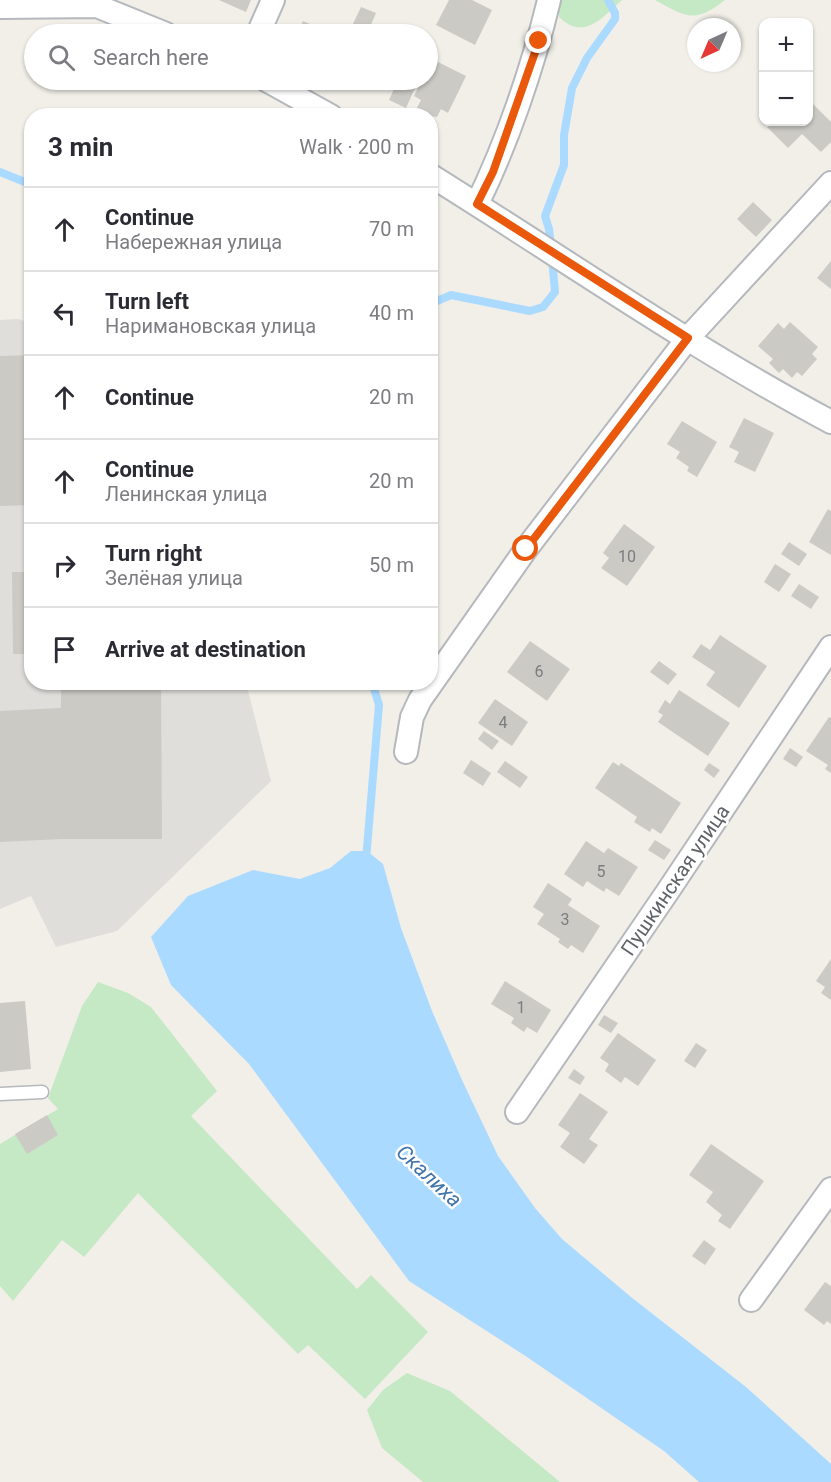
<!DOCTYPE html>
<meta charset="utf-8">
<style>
body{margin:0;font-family:Roboto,sans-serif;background:#f7f7f7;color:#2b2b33}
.controls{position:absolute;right:18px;top:18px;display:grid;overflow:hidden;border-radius:12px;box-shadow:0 2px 4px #0004}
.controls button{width:54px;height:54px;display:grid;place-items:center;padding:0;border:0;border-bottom:2px solid #e1e1e2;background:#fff;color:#2b2b33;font:30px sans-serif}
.compass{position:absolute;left:687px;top:18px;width:54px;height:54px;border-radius:50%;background:#fff;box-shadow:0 2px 4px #0004;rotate:224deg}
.stop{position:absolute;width:18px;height:18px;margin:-14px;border:4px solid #ea580c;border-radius:50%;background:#fff}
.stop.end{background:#ea580c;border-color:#fff;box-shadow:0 2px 6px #0008}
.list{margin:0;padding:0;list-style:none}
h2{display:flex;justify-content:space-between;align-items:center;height:78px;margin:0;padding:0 24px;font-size:26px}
h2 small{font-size:20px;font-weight:400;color:#7c7c81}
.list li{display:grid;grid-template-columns:39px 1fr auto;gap:18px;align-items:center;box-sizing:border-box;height:84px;padding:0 24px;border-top:2px solid #e1e1e2}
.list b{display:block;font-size:22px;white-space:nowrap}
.list p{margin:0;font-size:20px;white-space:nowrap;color:#7c7c81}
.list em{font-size:20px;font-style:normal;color:#7c7c81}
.icon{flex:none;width:33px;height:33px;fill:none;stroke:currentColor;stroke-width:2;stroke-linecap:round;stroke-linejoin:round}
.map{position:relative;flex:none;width:831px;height:1482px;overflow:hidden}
.search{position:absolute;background:#fff;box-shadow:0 2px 4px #0004;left:24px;top:24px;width:414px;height:66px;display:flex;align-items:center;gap:15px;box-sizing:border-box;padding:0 21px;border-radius:33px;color:#7c7c81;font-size:22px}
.panel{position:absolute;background:#fff;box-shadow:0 2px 4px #0004;left:24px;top:108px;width:414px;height:582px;border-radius:24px}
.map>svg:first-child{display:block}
.industrial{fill:#e0deda}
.green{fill:#c5e8c5}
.water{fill:#aadaff}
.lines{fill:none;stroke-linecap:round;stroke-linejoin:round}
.stream{stroke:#aadaff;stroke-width:8}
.building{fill:#cccac5}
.service-casing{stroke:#b5b8bc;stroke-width:15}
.minor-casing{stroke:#b5b8bc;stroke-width:26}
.service{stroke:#fff;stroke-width:12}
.minor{stroke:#fff;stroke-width:22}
.route{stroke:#ea580c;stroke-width:8}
.labels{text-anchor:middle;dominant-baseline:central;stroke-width:5;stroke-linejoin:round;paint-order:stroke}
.number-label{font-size:16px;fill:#7a7d7f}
.street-label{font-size:20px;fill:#5f6368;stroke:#fff}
.water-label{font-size:21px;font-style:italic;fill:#4174aa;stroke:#fff}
</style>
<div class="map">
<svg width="831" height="1482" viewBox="0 0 831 1482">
<rect width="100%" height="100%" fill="#f1efe8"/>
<path class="industrial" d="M18,319L31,323L32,682L246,683L271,781L117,931L56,947L31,896L0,909V320Z"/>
<path class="green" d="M558,0H622C602,18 584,41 559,17Z
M655,0H725C695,24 686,17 655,0Z
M98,982L128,993L151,1007L217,1091L191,1116L357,1289L371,1275L428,1332L365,1399L308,1345L298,1354L138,1193L84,1257L62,1240L13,1301L0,1286V1144L58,1109L48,1098L82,1006Z
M407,1373L450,1391L560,1482H423L382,1448L367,1410L383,1390Z"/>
<path class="water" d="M351,851H367L383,864L401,928L432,1011L462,1080L498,1156L535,1208L562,1239L631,1297L746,1387L831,1464V1482H699L664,1451L527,1357L409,1281L249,1064L171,985L151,937L188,896L253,870L300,879L330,868Z"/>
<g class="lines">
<path class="stream" d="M0,172L32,185
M551,246L549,229L545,216L564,165V135L572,88L587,58L615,19V13L608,0
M430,304L451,295L530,311L543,307L555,292L552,258
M366,860L379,705L372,682"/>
</g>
<path class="building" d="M219,0H251L246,12Z
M449,0H472L492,10L475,45L436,25Z
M361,7L376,13L367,34L351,28Z
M303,21L333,34H297Z
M432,59L466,76L448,113L441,109L437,117L419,114L421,109L417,108L421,100L414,96L422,80H428V68Z
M398,80L415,88L406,108L389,100Z
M808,99L831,122V142L821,152L802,134L788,148L767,127L773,122H808Z
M753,202L772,220L756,237L737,219Z
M831,261V289L817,278Z
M790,322L818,347L812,354L817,359L802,376L797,372L792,378L783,369L779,373L769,363L773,359L758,346L778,323L784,329Z
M32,355V505L0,506V356Z
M744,418L774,433L755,472L734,462L739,452L729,447Z
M682,421L717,442L697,477L687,471L689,467L676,458L680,452L667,444Z
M828,509L831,511V555L809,542Z
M624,524L655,547L627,586L601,568L609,558L603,553Z
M789,542L807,554L799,566L781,554Z
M775,564L791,574L779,592L764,582Z
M12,572H32V654H13Z
M799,584L819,597L811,609L791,596Z
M720,635L767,666L739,708L706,685L715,672L692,657L701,644L710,650Z
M530,641L570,669L547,701L507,672Z
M659,661L677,674L668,685L650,672Z
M61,682H161L162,839H62L0,842V711L61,708Z
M679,690L730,723L708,756L658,722L663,715L658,712L665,700L670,704Z
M495,699L528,722L512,746L478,723Z
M829,717L831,718V773L825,769L828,765L806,751Z
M484,731L499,741L492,750L478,739Z
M790,748L803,757L796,767L783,759Z
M471,760L491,773L483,786L463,773Z
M505,761L528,777L520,788L497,772Z
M613,762L619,766L621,763L681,803L661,834L652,828L650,832L634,822L637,817L595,788Z
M709,763L720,770L714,778L704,770Z
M655,840L671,850L664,860L648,850Z
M586,841L604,853L608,848L638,867L619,896L606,888L604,892L587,881L583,887L564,874Z
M548,883L572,899L568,905L600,926L583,953L571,945L568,949L558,942L560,939L537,924L544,914L533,907Z
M831,959V1000L821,993L825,987L816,981Z
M505,981L551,1010L537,1033L527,1027L524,1032L511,1023L514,1018L491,1004Z
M25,1001L31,1069L0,1072V1003Z
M604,1015L618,1023L611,1033L598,1025Z
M618,1033L656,1060L638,1086L625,1077L621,1083L605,1071L609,1064L600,1058Z
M696,1043L707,1050L695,1068L684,1061Z
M574,1069L585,1077L580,1085L568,1078Z
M580,1093L608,1112L589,1139L598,1145L584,1164L560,1147L570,1133L558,1125Z
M47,1115L58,1135L27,1154L15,1134Z
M711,1144L764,1181L730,1229L718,1221L722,1215L706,1202L713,1192L689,1175Z
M704,1240L716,1249L705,1265L692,1256Z
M825,1282L831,1286V1324L827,1321L824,1325L804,1310Z"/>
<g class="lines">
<g class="service-casing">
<path id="service" d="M0,1094L42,1092"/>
</g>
<g class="minor-casing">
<path id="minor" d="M0,7L97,6L166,34
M258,34L273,0
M266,80L331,116
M430,175C563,258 692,348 831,422
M477,204C507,143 533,67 549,0
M406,752L412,717L420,700L526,549L688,338L831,183
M517,1112L668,891L831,647
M751,1300L831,1189"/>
</g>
<use href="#service" class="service"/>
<use href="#minor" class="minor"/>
</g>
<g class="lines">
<path class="route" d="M526,549L688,338L477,204L493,172L539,41"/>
</g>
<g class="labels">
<g class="number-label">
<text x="627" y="556">10</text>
<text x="539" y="671">6</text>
<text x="503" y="722">4</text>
<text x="601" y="871">5</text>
<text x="565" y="919">3</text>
<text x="521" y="1007">1</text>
</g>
<g class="street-label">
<text transform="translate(675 880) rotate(-56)">Пушкинская улица</text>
</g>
<g class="water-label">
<text transform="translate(429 1176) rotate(43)">Скалиха</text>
</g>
</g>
</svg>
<div class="controls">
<button>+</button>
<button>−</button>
</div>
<svg class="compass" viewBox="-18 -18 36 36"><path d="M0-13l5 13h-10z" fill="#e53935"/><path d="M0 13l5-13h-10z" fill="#7c7c81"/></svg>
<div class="stop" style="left:526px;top:549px"></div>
<div class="stop end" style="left:539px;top:41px"></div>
<div class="search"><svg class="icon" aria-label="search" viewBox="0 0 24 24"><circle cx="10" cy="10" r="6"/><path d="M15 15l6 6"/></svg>Search here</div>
<section class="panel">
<h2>3 min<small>Walk · 200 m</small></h2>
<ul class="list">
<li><svg class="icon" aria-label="ahead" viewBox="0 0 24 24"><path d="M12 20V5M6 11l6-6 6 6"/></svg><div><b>Continue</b><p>Набережная улица</p></div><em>70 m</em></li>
<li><svg class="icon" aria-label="left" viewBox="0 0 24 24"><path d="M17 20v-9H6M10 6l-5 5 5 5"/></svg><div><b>Turn left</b><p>Наримановская улица</p></div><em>40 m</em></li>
<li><svg class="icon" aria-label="ahead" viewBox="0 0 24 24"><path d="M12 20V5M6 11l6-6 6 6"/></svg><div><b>Continue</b></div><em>20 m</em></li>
<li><svg class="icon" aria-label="ahead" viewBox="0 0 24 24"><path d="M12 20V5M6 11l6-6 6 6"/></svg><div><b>Continue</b><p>Ленинская улица</p></div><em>20 m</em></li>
<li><svg class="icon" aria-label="right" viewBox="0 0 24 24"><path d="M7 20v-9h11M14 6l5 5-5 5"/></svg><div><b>Turn right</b><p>Зелёная улица</p></div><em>50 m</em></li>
<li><svg class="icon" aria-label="arrive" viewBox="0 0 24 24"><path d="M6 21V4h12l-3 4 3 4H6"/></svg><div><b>Arrive at destination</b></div></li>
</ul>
</section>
</div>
